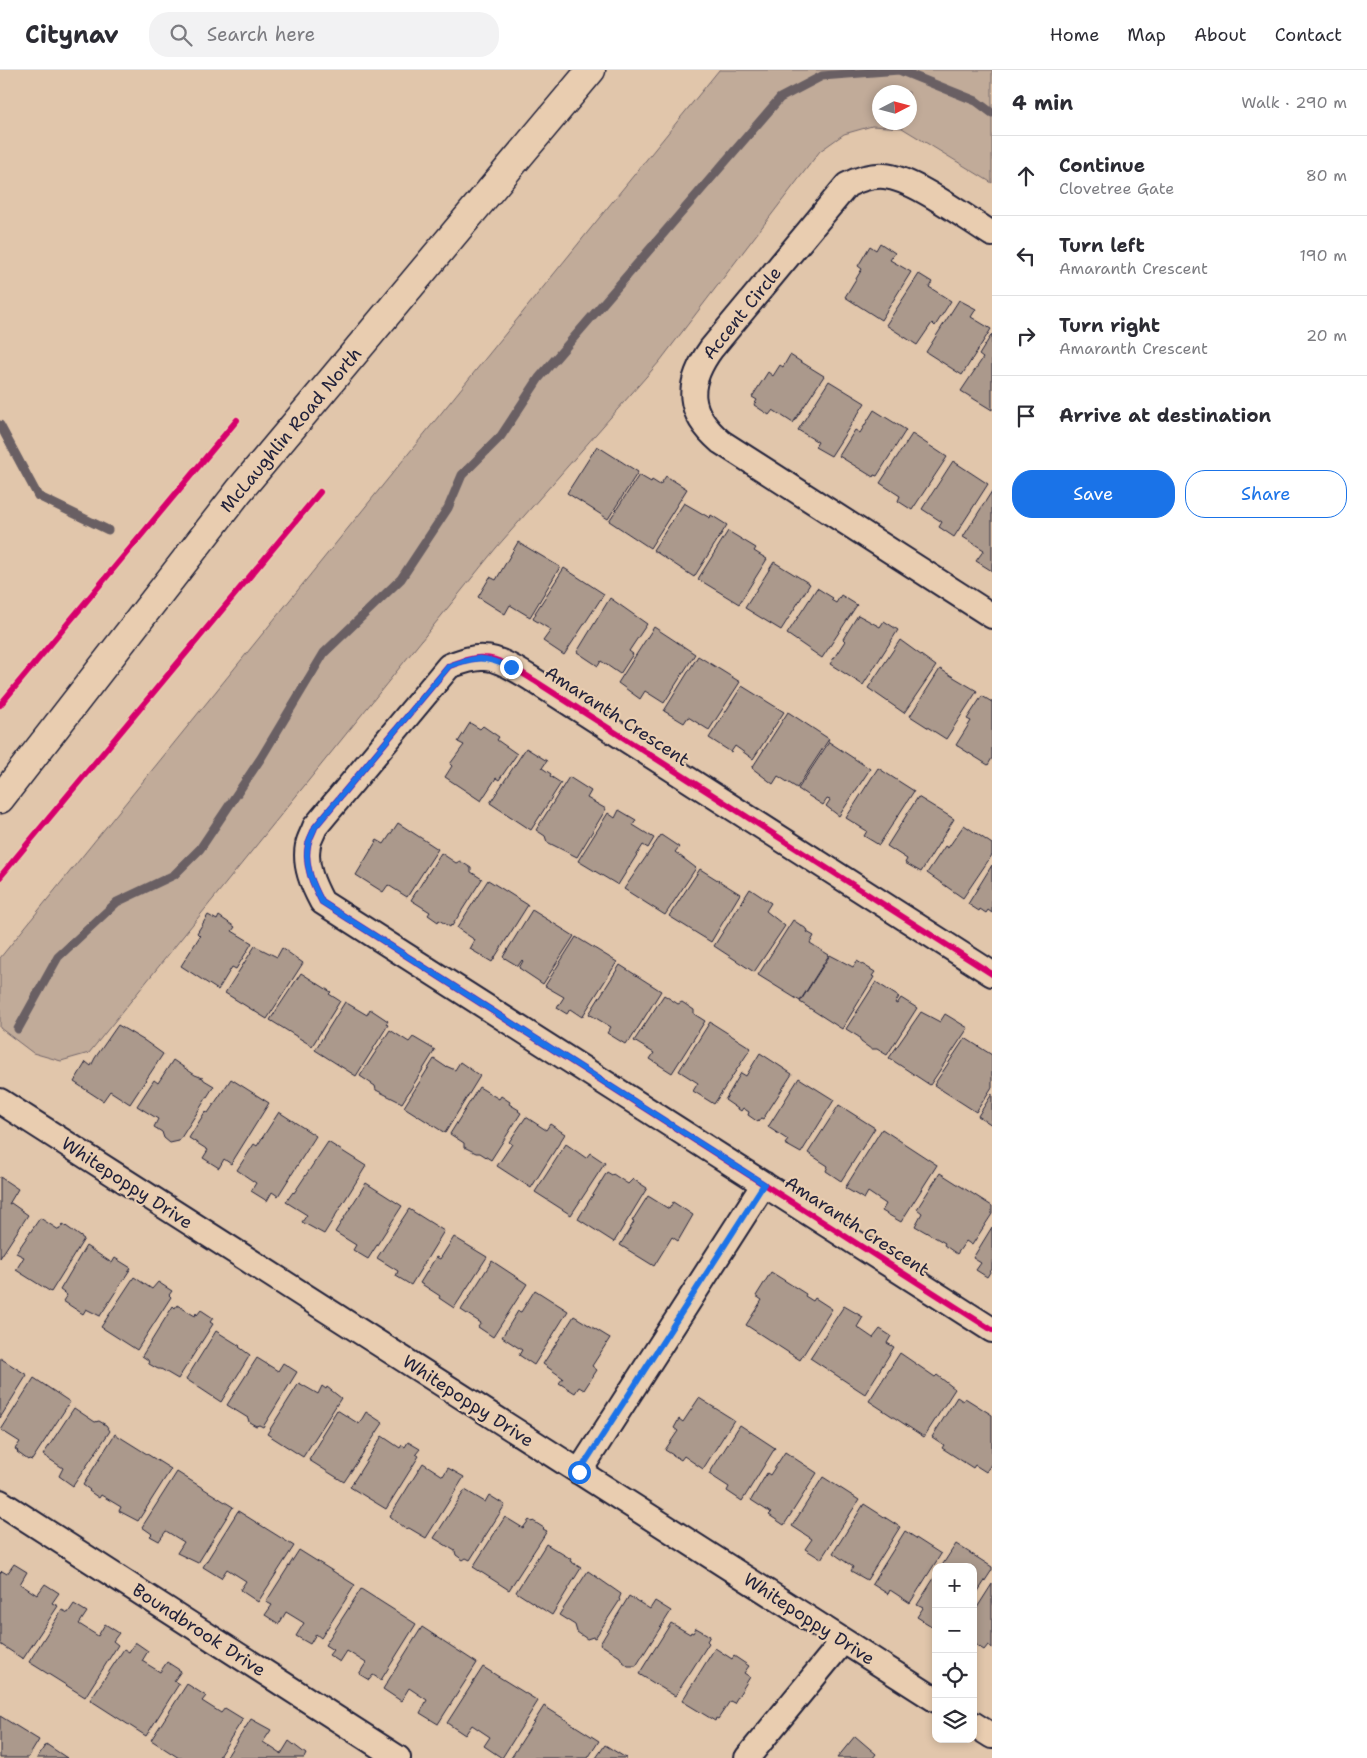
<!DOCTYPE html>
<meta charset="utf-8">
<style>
body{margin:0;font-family:"Shantell Sans",sans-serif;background:#f2f2f3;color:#2b2b33}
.controls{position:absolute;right:15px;bottom:15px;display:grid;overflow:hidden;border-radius:10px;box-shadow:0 2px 8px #0003}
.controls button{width:45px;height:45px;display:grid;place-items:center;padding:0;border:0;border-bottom:1px solid #e1e1e2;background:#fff;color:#2b2b33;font:25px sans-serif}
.compass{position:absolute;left:872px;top:15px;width:45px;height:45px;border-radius:50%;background:#fff;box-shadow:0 2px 8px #0003;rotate:84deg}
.stop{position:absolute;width:15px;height:15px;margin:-11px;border:4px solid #1a73e8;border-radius:50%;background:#fff}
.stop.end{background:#1a73e8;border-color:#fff;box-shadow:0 1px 5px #0008}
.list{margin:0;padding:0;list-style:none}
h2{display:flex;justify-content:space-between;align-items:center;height:65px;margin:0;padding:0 20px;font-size:21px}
h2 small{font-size:16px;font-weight:400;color:#7c7c81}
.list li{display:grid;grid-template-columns:32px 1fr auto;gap:15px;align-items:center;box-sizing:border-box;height:80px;padding:0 20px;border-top:1px solid #e1e1e2}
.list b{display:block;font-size:19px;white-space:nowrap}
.list p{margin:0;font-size:16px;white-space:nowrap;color:#7c7c81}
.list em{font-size:16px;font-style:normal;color:#7c7c81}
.actions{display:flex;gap:10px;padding:15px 20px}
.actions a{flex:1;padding:11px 0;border:1px solid #1a73e8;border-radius:20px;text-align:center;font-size:18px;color:#1a73e8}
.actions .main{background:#1a73e8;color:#fff}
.icon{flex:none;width:28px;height:28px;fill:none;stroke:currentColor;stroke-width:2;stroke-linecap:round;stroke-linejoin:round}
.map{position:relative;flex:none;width:992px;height:1688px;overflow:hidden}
header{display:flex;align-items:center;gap:30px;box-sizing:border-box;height:70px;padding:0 25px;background:#fff;border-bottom:1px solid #e1e1e2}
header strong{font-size:24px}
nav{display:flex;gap:28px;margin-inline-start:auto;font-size:18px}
.search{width:350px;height:45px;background:#f2f2f3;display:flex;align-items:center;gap:12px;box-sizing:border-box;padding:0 18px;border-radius:20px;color:#7c7c81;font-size:19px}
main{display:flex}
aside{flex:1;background:#fff}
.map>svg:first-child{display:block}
.green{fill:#c1ab99;stroke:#72666a;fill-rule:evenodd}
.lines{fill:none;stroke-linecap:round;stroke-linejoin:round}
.stream{stroke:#695f64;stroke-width:9}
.building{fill:#ab998c;stroke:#22223b}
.minor-casing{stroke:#22223b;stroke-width:28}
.secondary-casing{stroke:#22223b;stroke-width:31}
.minor{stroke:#e9cdb0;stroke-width:24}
.secondary{stroke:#e9cdb0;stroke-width:28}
.cycleway-casing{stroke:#e9cdb0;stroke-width:9}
.cycleway{stroke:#d6006c;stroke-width:6}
.route{stroke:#1a73e8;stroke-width:6}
.labels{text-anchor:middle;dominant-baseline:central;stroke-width:4.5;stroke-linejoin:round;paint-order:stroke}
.street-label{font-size:18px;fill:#22223b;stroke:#e9cdb0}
</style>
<header>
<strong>Citynav</strong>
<div class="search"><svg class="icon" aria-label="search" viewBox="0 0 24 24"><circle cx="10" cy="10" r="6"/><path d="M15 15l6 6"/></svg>Search here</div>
<nav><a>Home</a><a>Map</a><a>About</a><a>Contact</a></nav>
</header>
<main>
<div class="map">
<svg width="992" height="1688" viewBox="0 0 992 1688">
<rect width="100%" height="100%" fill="#e1c6ab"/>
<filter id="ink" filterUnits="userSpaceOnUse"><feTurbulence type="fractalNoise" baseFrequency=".02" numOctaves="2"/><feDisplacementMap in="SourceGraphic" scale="10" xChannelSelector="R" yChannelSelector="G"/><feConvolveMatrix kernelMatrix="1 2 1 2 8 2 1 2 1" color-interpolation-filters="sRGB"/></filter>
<g filter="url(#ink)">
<path class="green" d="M719,0H992V113L902,58L872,56L844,64L820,81L660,291L496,478L89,983L61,991L33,983L0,958V888ZM879,22H909V52H879Z"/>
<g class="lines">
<path class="stream" d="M899,0L976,31L992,43
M0,355L38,426L108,460
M18,959L58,887L117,832L174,805L200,779L261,688L324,583L401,509L448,438L462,405L501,366L539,308L780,28L822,6L899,0"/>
</g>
<path class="building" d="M880,173L895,183L890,190L911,202L881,250L845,227L862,199L858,196L870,176L876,180Z
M919,204L932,212L929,217L951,231L935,256L932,253L917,275L886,255Z
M959,230L976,239L971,247L991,259L962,305L926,282Z
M992,264V340L961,321L983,288L979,285Z
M790,285L824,306L793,353L773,340L769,345L754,335L757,330L752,327L768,302L773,306L780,295L783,297Z
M829,311L865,333L831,386L815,377L818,372L798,360Z
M874,340L906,360L877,406L874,405L873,407L839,386L855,360L860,363Z
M912,364L947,387L912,440L898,431L900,426L880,413Z
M597,376L638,402L608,449L567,423Z
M953,391L988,414L954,467L939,457L942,452L922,439Z
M639,405L651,412L652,410L660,415L666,406L687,419L650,478L609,451Z
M992,421V501L976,491L984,480L963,467Z
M684,433L710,448L711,445L727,455L694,507L653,480Z
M728,461L756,478L754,481L767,489L739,534L698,509Z
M518,472L560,497L530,547L510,535L505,544L478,527L490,507L496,510Z
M774,492L810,514L781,560L745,538Z
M564,498L604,524L564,585L543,571L551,560L533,549L536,543H535Z
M817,518L833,528L831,530L836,533L841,525L857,535L822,588L787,564Z
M610,528L647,554L629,581L633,584L620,604L601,591L598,596L577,582Z
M858,545L880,557L884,551L898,560L863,615L830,594L845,571L843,569Z
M654,557L695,584L664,633L645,621L640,629L618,613Z
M900,570L936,596L904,643L868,618Z
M698,586L740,612L709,660L688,647L684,653L664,641Z
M940,599L977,621L946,669L910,646Z
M742,616L784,642L753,689L735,676L731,682L709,668Z
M982,626L992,632V688L988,695L956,675L971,651L967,649Z
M788,642L829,669L797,718L778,706L773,714L752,698Z
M470,653L480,659L483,656L499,667L497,670L517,684L499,710L496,708L481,731L445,707L452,696L450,694L464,675L458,672Z
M829,672L870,699L839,746L826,736L830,730L827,729L823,735L798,719Z
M526,678L547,691L542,698L551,704L550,706L561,713L531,760L490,733Z
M878,698L914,721L879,775L864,766L867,761L846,748Z
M569,707L591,721L587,728L606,739L577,787L547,772L545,766L536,760Z
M918,727L954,749L921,802L905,793L907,789L887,776Z
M619,740L636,750L633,755L654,768L648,778L643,775L618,815L578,791L608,743L615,748Z
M398,753L438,779L407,827L388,815L383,822L356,805L377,770L384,774Z
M964,755L992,774V785L963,828L927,803L945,776L948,778Z
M661,765L679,777L675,782L696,798L665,845L624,819Z
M441,783L456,793L460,791L471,798V802L482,809L452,856L451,855L450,857L439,850L438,852L428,845L430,842L411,830Z
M992,795V843L988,840L986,843L980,839L979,841L968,834Z
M700,799L740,824L711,872L669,846Z
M488,810L528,835L492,892L470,879L475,870L457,858Z
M750,819L771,833L766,841L785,856L754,902L714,876Z
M532,840L574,866L543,914L519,898L523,891L522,890L518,896L503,887Z
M208,845L217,850L219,846L235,857L232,861L252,873L236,899L232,897L218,920L181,896L200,866L197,863Z
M793,850L808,860L807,862L814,866L810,873L829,885L800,931L758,905Z
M576,867L617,892L582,947L570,939L567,944L557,938L564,927L545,916Z
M255,876L277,887L282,878L303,893L267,949L225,923Z
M830,885L853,897L857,891L875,902L872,906L874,907L842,959L800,932Z
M620,895L661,921L629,972L627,971L625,974L607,963L611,957L589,944Z
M301,903L331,922L329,924L340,931L312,976L270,950Z
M876,912L899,927L895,933L897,934L901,928L917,938L887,985L877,979H871L861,972L859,967L846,959Z
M664,925L678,934L682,932L694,940V944L705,951L672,1003L650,989L654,983L634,971Z
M345,932L367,945L370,939L388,951L386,954L388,955L356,1006L315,980Z
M921,942L940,952L945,944L968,958L930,1015L889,988Z
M710,952L751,978L714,1034L693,1021L698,1013L679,1001Z
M118,955L145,971L163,984L130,1034L110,1021L103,1031L74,1012L86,992L91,996L95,988Z
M390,960L409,972L413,967L435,980L402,1033L376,1020L375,1016L360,1006Z
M965,968L992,985V1017L976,1042L934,1015Z
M760,983L792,1004L763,1049L761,1048L758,1052L748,1045L749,1042L743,1038L741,1041L725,1030L741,1003L746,1006Z
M434,989L446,997V996L455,1000L460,992L480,1006L445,1063L404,1037Z
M173,990L195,1005L203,1008L204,1010L214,1016L179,1071L170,1073L164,1068L162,1062L154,1057L158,1049L137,1036L154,1010L158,1013Z
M799,1008L834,1030L801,1083L785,1074L788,1070L768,1057Z
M231,1009L269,1033L231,1094L224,1089L219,1098L203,1088L208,1080L189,1068L205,1042L208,1043Z
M479,1017L499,1029L501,1026L510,1032L509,1034L519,1040L518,1041L521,1043L491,1090L480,1083H476L464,1077V1073L450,1064Z
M992,1024V1055L978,1046Z
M839,1035L875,1058L841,1111L826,1101L828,1096L808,1083Z
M279,1042L316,1066L278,1126L272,1122L267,1131L251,1121L256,1113L237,1100L254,1074L257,1076Z
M526,1047L546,1060L550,1054L565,1064L531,1118L497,1096L512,1074L509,1072Z
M882,1059L937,1095L901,1152L882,1141L886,1134L868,1122L864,1129L845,1118Z
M328,1072L366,1096L324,1164L302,1152L307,1145L286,1132L293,1122L294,1123Z
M566,1074L586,1088L590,1083L605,1093L571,1145L535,1122Z
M607,1102L612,1105L613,1104L628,1114L633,1109L647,1118L614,1172L578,1149Z
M940,1103L992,1136V1144L972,1175L966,1171L957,1184L944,1175L945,1173L915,1156L922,1143L917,1139Z
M0,1107L18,1119L9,1134L11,1133L28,1145L0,1188Z
M366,1113L402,1136L368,1189L353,1180L356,1175L335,1162Z
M648,1126L669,1139L673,1132L693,1145L678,1171L672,1167L654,1196L620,1175L634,1152L632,1151Z
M409,1139L444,1161L411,1215L396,1206L398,1201L377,1188Z
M40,1148L59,1160L63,1154L84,1169L51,1222L16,1200L24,1187L16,1183Z
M992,1157V1199L987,1207L976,1200L981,1193L973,1188Z
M454,1167L487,1187L454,1238L439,1228L440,1226L420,1213L436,1187L440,1189Z
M86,1176L112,1193L115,1188L131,1198L100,1246L86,1239L83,1244L63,1231L67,1225L60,1220Z
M492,1191L527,1214L493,1267L478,1257L481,1253L461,1240Z
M771,1202L806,1224L805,1226L813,1231L815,1228L832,1239L800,1290L746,1255L762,1230L756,1226Z
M134,1207L152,1219L158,1212L172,1221L169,1225L171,1227L137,1280L101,1257Z
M535,1220L568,1241L534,1295L519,1285L522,1280L502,1267L518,1241L521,1242Z
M177,1235L195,1246L196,1243L197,1245L201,1240L213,1248L210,1252L213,1254L178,1309L161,1299H158L149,1294L148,1290L142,1286L173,1236L175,1238Z
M844,1236L863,1247L857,1257L873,1268L880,1259L891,1266L887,1273L894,1277L865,1324L810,1288Z
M574,1246L610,1268L592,1296L597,1300L584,1320L579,1317L575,1323L559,1313L563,1308L543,1294Z
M216,1261L240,1276L239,1277L250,1285L221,1332L186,1309Z
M900,1283L935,1307L937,1305L955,1319L924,1367L869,1331Z
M0,1288L27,1305L0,1348Z
M257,1288L278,1301L283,1293L297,1302L263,1357L259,1355L256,1356L249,1352L248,1348L227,1335Z
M34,1308L70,1332L32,1390L29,1389L28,1390L17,1382L18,1381L15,1379L20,1372L1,1360Z
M299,1313L318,1324L322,1316L326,1319L327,1317L341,1328L303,1387L267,1364Z
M957,1327L963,1331L965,1328L992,1345V1393L986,1402L975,1395L973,1398L942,1378L944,1375L932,1367Z
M699,1328L734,1350L703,1399L684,1386L681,1390L665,1380L678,1361L674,1358L679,1349L683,1352Z
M74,1338L95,1352L99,1351L106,1355L110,1361L73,1416L59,1406L63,1398L43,1385Z
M337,1340L359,1354L366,1342L383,1353L344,1412L309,1390L323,1367L321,1366Z
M740,1355L775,1378L742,1431L727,1421L729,1417L709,1404Z
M115,1364L171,1399L138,1451L119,1441L121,1437L101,1425L99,1428L89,1421L90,1420L83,1415Z
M382,1366L400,1378L402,1375L405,1377L408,1372L420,1379L416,1384L419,1386L386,1439L350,1417Z
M785,1382L817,1403L784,1455L769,1445L771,1443L751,1430L767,1403L770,1405Z
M423,1393L443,1406L448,1398L464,1407L426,1468L409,1458L405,1459L390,1446Z
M177,1402L233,1437L198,1493L177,1483L184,1472L166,1461L159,1471L150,1466L152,1464L142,1457Z
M823,1407L859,1430L821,1489L805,1479L812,1469L792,1456Z
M465,1420L485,1432L489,1425L505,1435L470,1490L466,1488L463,1490L456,1485L455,1481L434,1468Z
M864,1434L900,1457L867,1510L851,1501L853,1497L833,1483Z
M238,1441L294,1476L258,1532L240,1520L246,1511L227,1499L221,1508L203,1497Z
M505,1447L523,1458L529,1450L532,1452L533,1451L544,1458L543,1459L547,1461L509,1520L473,1497Z
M905,1461L941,1484L910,1533L890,1520L888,1524L872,1514Z
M546,1474L571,1489L570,1491L581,1498L552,1545L516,1522Z
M956,1474L992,1497V1500L973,1529V1497H941Z
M299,1480L355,1515L321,1568L316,1564L310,1574L296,1566L304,1553L286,1542L279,1554L265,1545L272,1535L266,1532Z
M14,1494L27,1502L20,1514L37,1525L45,1514L59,1523L52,1533L58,1536L23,1589L0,1574V1503L2,1501L7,1504Z
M588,1501L621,1524L619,1529L620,1530L595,1568L593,1567L587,1569L577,1562L575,1555L559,1545Z
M936,1505V1553L933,1557L917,1547L923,1538L917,1535Z
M992,1514V1578L988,1575L984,1580L973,1573V1544Z
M361,1519L416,1554L381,1610L373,1605L369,1610L359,1604L366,1593L347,1581L340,1592L329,1585L333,1580L325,1575Z
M629,1526L650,1539L655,1531L671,1541L636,1596H628L622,1591L620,1587L600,1574Z
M74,1534L87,1542L79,1554L98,1566L105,1554L119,1563L113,1571L118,1575L85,1627L29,1592L62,1540L68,1543Z
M671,1553L690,1564L691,1562L693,1563L696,1558L710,1566L707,1571L709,1573L675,1626L639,1604Z
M422,1557L477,1593L438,1654L420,1643L427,1630L409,1618L401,1631L383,1619Z
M135,1572L148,1581L142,1591L160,1602L167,1592L181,1601L174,1611L179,1614L146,1666L90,1630L124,1579L129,1582Z
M715,1578L732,1589L734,1586L749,1596L744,1603L750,1607L734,1633L730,1631L718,1649L716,1648L715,1651L682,1631Z
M483,1597L538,1631L502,1688L484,1676L490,1667L472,1655L465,1665L447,1653Z
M187,1614L206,1626L202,1631L221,1643L225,1638L243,1649L218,1688H179L151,1670Z
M544,1636L599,1671L588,1688H511Z
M0,1646L39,1670L28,1688H0Z
M251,1649L271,1660L263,1672L281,1684L289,1671L306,1684L304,1688H226Z
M855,1666L876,1684L873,1688H837Z
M46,1674L67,1688H37Z
M605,1675L626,1688H596Z"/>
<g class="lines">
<g class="minor-casing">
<path id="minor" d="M992,164C966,148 913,108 884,106C872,105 859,109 847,115L711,279C685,315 687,343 721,372L992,546
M992,904L535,611C522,603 500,588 484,588C472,587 460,592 449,596L315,757C313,763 309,769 308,775C304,796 313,815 322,832L992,1260
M0,1031L936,1630
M579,1402L764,1114
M0,1432L398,1688
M973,1654L992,1666
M747,1688L843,1571"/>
</g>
<g class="secondary-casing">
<path id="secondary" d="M0,729L239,421L591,0"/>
</g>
<use href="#minor" class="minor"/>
<use href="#secondary" class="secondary"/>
<g class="cycleway-casing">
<path id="cycleway" d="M0,635L237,350
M0,807L320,422
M992,904L535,611C522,603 500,588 484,588C472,587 460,592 449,596L315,757C313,763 309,769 308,775C304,796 313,815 322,832L992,1260"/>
</g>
<use href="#cycleway" class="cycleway"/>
</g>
</g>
<g class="lines" filter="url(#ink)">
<path class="route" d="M511,597C482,586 479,586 449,596L315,757C313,763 309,769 308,775C304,796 313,815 322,832L764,1114L579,1402"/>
</g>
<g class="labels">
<g class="street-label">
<text transform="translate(742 243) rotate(-51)">Accent Circle</text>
<text transform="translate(291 360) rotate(-50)">McLaughlin Road North</text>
<text transform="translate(617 646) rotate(33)">Amaranth Crescent</text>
<text transform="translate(127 1113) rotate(33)">Whitepoppy Drive</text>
<text transform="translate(857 1156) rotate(33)">Amaranth Crescent</text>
<text transform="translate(468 1331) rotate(33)">Whitepoppy Drive</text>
<text transform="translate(809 1549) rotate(33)">Whitepoppy Drive</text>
<text transform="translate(199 1560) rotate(33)">Boundbrook Drive</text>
</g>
</g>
</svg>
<div class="controls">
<button>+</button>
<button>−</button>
<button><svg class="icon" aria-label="locate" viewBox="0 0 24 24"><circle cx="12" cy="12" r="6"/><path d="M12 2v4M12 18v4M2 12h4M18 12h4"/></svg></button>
<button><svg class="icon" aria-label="layers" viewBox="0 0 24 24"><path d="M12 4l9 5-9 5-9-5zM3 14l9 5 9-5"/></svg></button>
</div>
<svg class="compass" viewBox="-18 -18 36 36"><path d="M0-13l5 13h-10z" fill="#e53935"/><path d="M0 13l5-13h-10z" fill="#7c7c81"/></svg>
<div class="stop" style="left:579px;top:1402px"></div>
<div class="stop end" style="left:511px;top:597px"></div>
</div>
<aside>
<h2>4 min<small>Walk · 290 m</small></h2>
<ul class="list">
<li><svg class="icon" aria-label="ahead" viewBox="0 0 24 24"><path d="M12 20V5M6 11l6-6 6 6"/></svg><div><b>Continue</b><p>Clovetree Gate</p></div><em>80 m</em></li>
<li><svg class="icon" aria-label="left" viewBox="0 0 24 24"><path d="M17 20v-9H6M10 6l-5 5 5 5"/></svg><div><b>Turn left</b><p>Amaranth Crescent</p></div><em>190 m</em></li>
<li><svg class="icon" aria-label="right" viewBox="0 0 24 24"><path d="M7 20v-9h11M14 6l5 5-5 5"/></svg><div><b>Turn right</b><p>Amaranth Crescent</p></div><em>20 m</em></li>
<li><svg class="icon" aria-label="arrive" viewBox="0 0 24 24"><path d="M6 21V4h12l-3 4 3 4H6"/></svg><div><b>Arrive at destination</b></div></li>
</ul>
<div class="actions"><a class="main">Save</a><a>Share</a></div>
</aside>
</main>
